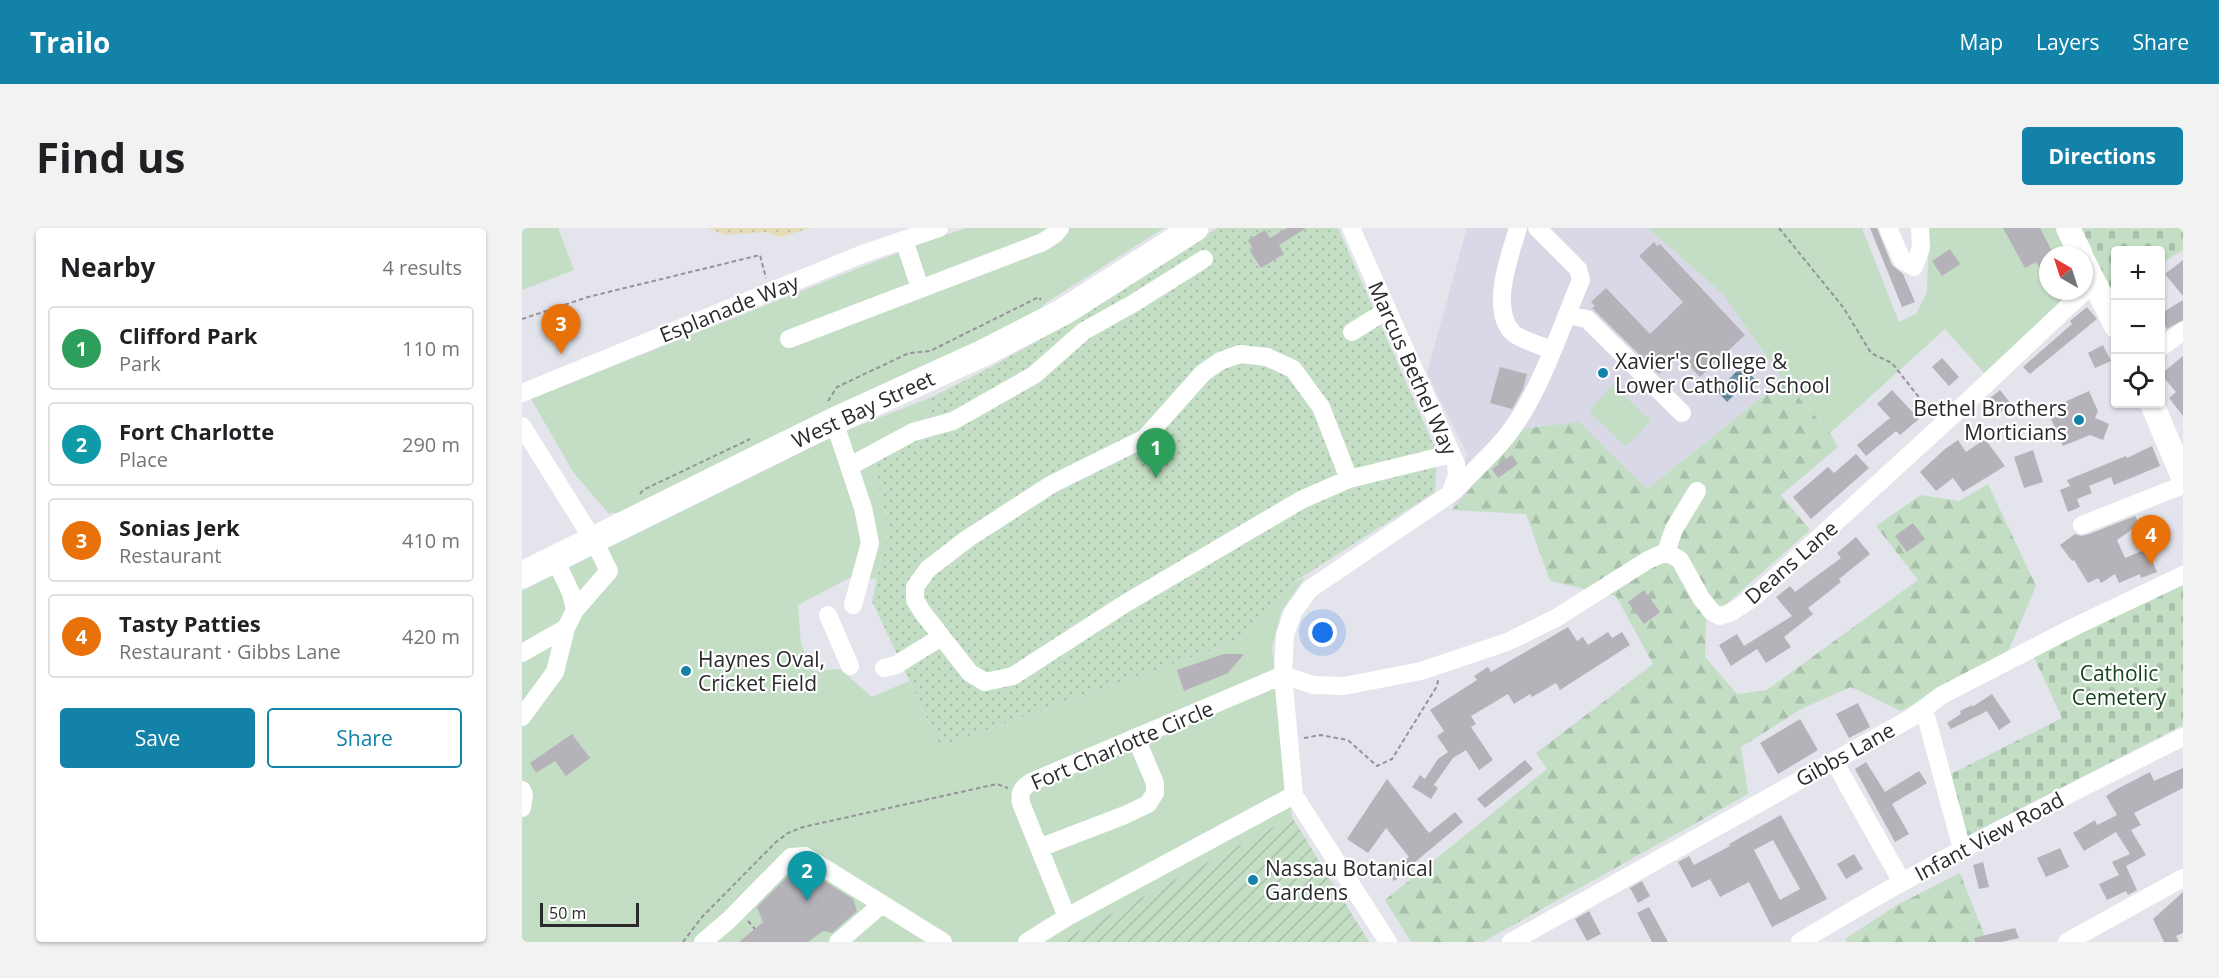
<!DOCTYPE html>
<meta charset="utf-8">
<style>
body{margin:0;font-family:"Open Sans",sans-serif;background:#f2f2f2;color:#202124}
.controls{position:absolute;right:18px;top:18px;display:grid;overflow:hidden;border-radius:6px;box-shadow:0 2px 4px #0004}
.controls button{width:54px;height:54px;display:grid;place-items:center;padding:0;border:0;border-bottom:2px solid #e0e0e0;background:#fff;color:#202124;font:30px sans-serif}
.compass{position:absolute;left:1517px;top:18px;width:54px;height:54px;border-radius:50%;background:#fff;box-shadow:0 2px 4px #0004;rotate:321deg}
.scale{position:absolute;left:18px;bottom:15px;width:99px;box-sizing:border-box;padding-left:6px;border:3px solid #2a2a2d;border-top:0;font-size:16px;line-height:21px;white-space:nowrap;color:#2a2a2d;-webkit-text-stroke:4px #fff;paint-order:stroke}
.you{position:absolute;left:801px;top:405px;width:21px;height:21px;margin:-15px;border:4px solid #fff;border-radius:50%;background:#1a73e8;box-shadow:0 0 0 9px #1a73e833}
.badge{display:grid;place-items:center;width:39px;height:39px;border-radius:50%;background:#1282a9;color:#fff;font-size:20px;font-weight:700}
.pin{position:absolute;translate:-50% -50px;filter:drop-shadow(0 2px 3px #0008)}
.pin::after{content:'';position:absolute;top:32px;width:21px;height:18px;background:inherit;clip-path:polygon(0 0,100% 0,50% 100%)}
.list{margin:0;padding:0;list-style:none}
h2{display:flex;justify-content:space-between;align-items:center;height:78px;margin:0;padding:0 24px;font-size:26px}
h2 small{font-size:20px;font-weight:400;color:#757577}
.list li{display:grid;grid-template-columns:39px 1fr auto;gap:18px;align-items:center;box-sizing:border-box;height:84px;margin:0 12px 12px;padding:0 12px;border:2px solid #e0e0e0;border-radius:6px}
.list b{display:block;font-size:22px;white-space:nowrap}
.list p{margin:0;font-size:20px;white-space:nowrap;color:#757577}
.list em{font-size:20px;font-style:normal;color:#757577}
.actions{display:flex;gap:12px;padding:18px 24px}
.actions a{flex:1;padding:14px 0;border:2px solid #1282a9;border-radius:6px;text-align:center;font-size:21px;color:#1282a9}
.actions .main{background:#1282a9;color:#fff}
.icon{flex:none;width:33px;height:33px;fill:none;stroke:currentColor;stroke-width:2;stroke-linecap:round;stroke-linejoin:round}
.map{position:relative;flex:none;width:1661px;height:714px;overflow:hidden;border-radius:6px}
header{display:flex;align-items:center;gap:36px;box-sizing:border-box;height:84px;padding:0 30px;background:#1282a9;color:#fff}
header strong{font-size:28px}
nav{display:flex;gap:33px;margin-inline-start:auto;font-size:21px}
.intro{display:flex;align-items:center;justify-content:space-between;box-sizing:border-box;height:144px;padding:0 36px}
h1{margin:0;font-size:42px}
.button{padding:15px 27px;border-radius:6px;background:#1282a9;color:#fff;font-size:21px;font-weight:700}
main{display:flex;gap:36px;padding:0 36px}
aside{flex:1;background:#fff;border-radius:6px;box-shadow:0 2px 4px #0004}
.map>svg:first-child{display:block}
.built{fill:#d8d8e7}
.grass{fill:#c3dec4}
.forest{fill:url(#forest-firs)}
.sand{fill:url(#sand-dots)}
.cemetery{fill:url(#cemetery-stones)}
.park{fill:url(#park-dots)}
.garden{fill:url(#garden-furrows)}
.water{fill:url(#water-rules)}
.building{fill:#b5b2b9;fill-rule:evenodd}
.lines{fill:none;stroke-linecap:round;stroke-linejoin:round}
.path{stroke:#939399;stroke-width:2;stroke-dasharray:4.5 3;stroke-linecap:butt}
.minor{stroke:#fff;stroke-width:18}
.major{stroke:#fff;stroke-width:24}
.highway{stroke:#fff;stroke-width:27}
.poi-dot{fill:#1282a9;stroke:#fff;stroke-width:2}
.labels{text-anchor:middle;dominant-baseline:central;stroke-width:4.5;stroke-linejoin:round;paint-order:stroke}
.street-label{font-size:21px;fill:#2a2a2d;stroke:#fff}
.poi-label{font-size:21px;fill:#2a2a2d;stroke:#fff;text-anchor:start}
.park-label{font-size:21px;fill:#17421d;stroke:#fff}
</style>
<header>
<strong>Trailo</strong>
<nav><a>Map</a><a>Layers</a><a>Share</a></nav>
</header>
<div class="intro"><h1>Find us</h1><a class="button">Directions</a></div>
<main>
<aside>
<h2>Nearby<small>4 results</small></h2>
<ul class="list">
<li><span class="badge" style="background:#2e9e5b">1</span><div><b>Clifford Park</b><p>Park</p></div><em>110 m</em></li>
<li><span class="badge" style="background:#0f9aa8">2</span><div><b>Fort Charlotte</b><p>Place</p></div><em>290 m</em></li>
<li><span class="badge" style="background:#e8710a">3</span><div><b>Sonias Jerk</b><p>Restaurant</p></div><em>410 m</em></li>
<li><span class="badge" style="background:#e8710a">4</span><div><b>Tasty Patties</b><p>Restaurant · Gibbs Lane</p></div><em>420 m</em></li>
</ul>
<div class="actions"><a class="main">Save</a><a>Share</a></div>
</aside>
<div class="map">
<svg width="1661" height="714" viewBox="0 0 1661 714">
<defs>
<pattern id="forest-firs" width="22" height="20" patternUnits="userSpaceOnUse" patternTransform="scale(1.5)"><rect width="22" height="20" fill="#c3dec4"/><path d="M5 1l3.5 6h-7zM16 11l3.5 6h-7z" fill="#a8bfa9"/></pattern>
<pattern id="sand-dots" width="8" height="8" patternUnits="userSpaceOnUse" patternTransform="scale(1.5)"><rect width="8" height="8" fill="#e5dcb7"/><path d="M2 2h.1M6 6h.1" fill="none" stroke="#c5bd9e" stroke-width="1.8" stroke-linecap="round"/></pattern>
<pattern id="cemetery-stones" width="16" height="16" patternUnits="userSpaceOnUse" patternTransform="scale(1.5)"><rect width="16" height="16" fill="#c3dec4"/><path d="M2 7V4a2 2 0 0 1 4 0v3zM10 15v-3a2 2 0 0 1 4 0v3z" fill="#a8bfa9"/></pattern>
<pattern id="park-dots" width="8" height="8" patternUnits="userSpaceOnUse" patternTransform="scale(1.5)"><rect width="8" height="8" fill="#c3dec4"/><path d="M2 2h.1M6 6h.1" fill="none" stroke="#a8bfa9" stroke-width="1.8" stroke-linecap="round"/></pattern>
<pattern id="garden-furrows" width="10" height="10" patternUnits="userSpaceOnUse" patternTransform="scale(1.5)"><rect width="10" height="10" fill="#c3dec4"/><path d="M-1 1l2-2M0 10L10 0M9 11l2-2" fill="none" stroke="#a8bfa9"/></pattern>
<pattern id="water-rules" width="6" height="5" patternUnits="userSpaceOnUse" patternTransform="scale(1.5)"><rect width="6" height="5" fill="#6c92a3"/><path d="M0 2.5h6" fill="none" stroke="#597785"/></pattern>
</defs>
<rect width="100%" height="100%" fill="#e4e4ec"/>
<path class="built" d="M945,0H1126L1201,66L1261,152L1088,290L930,282L945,226L905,145Z"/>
<path class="grass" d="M0,0H36L52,42L0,62Z
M445,0H642L525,74L516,83L111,285H86L51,244L9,171L410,11Z
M1126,0H1340L1377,94L1394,86L1405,64L1407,0H1536L1548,27H1526V63H1553L1463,146L1423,101L1308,205L1261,152L1201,66Z
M1091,157L1129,193L1104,219L1067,183Z
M410,169L403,205L352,235L366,303L355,351L327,350L276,377L279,416L291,443L318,441L350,469L387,453L418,518L718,412L769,356L783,349L759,384L750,420L770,589L536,714H0V363L298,213Z"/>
<path class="forest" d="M1261,152L1308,205L1316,219L1259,267L1288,302L1184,394L1183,429L1215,466L1245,462L1396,352L1354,298L1399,267L1437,273L1466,256L1514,358L1486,424L1379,483L1329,459L1281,480L1219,519L1226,566L961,714H889L863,672L1025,541L1014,525L1131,436L1094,368L1028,353L1004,286L930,282L1000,201L1057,194L1125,261Z
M1438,645L1465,714H1325L1323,711L1375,677Z"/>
<path class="sand" d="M185,0H289L258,9L243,4L204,7Z"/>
<path class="cemetery" d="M1557,0H1661V22L1639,36L1638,22H1594L1593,65L1589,68Z
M1661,356V497L1444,609L1423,549L1540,490L1511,427Z"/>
<path class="park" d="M695,0H816L915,225L913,264L769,356L718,412L418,518L350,373L366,303L352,235L403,205L410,169L469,139L549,94Z"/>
<path class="garden" d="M770,589L847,714H536Z"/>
<path class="water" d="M1220,138L1233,151L1225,160L1222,157L1205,174L1195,163Z"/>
<path class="building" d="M765,0H784L757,17L762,26L739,40L728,23L731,21L726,12L743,2L748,10Z
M1348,0H1355L1370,37L1381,46L1393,74L1380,79Z
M1481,0H1518L1531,25L1526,27V54L1514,34L1503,40Z
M1132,14L1135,18L1138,16L1223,107L1178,149L1157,127L1137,146L1070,80L1073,78L1069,74L1084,60L1128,106L1161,74L1117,28Z
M1428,21L1438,36L1420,48L1410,33Z
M1661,32V68L1643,46Z
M1661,72V92L1645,101L1638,86Z
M1565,79L1575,91L1508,146L1501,139L1550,96L1548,93Z
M1581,117L1589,133L1573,140L1566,125Z
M1661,128V188L1647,170L1654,164L1639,146Z
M1420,130L1437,149L1427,158L1410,139Z
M978,139L1005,146L1001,161L990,181L968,175Z
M1370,162L1397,191L1378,207L1374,203L1344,228L1335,217L1368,190L1355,176Z
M1478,162L1489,176L1477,186L1466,172Z
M1567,163L1576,183L1573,190L1587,196L1581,212L1568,207L1541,218L1529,191L1542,185L1538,176Z
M1463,211L1483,238L1441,264L1431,250L1414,263L1398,244L1423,221L1436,212L1444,224Z
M1630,218L1638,238L1592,257L1589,249L1567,258L1570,265L1555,271L1558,279L1546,284L1538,262L1548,258L1545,252L1604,228L1605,230Z
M1511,222L1521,254L1502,260L1492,229Z
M1334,226L1347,240L1289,291L1271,269L1306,239L1312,245Z
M990,227L996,236L976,250L970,241Z
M1613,288L1618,296L1595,312L1603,330L1625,321L1635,344L1619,350L1618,346L1597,355L1593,346L1579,355L1576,350L1566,355L1552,332L1550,333L1538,317L1553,306L1559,308L1567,306Z
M1391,295L1403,311L1385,324L1373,308Z
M1334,309L1348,326L1317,351L1319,354L1286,380L1291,386L1262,409L1269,419L1244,435L1235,421L1209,438L1197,417L1215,406L1222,418L1270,388L1254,369L1268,358L1273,364L1319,330L1315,325Z
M1122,362L1138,384L1122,396L1106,374Z
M1046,399L1055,413L1061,409L1066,417L1086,404L1090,410L1100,404L1108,417L1038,462L1034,455L1010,469L1008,466L992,476L986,466L949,488L954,496L949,499L971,532L957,542L944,522L931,530L912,557L916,560L909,571L890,559L898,547L903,551L916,531L926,524L915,508L922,503L908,482L955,452L952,448L966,439L969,444Z
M702,426H722L706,445L662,463L655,442Z
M1470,466L1489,494L1477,502L1465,483L1429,501L1425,495L1439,486L1438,483L1450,477V479Z
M1336,475L1348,499L1327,510L1314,486Z
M1278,491L1296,522L1256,546L1238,515Z
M50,506L68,530L44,548L33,533L14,545L8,535Z
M1003,532L1011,541L963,580L955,571Z
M1344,534L1363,564L1397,543L1405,555L1370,576L1387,606L1373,614L1333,541Z
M1661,540V560L1612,585L1619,597L1609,602L1624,627L1604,638L1615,662L1606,667L1604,663L1585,672L1577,656L1597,647L1590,634L1608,626L1594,604L1562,623L1551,605L1573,592L1575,597L1595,587L1584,568L1595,561L1628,544L1632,553Z
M865,551L907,605L933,584L941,594L892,635L895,638L872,653L866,644L887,629L864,600L846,625L825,611Z
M1259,587L1305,671L1250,699L1227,654L1198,669L1188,651L1170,660L1156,634L1167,628L1172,637L1208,618L1207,616ZM1251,612L1278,661L1258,672L1232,622Z
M1538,620L1547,639L1524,649L1515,630Z
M1332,626L1341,641L1324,651L1315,636Z
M1461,634L1467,659L1457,661L1451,637Z
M280,639L331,671L335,683L310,705L301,703L286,714H217L241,694L235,679L274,640Z
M1120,653L1128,668L1116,675L1108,660Z
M1661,664V705L1654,708L1657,714H1642L1631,691Z
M1127,679L1146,714H1130L1115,685Z
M1067,683L1079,706L1065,713L1053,691Z
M1493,700L1497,710L1480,714H1453L1452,710Z"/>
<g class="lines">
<path class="path" d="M1257,0L1321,79L1349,125L1370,135L1410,186
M0,91L66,69L238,27L244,50
M306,173L315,159L387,125L408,123L517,69L519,72
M118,266L121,262L228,211
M782,510L798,507L826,512L855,538L870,531L915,458L916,452
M226,693L233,701
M161,714L180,689L254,614L266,605L281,599L475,556L486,560"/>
<path class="minor" d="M829,0L934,236L935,248L928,266L788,361L771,384L763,407L761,447L772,567L866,714
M996,0C988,27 967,81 991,105C997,111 1020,118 1030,122
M1366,0L1380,32L1392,39L1399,20L1398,0
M382,12L398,60
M1045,87L1065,91L1160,185
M830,104L865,82
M267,111L521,14L533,6L538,0
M1638,120L1661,103
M0,165L343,25L417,0
M312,193L341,280L348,315L331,377
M0,198L72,313L87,343L53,382
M328,238L391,204L431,193L512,147L562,103L612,75L682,31
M827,251L799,179L771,141L745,129L718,126L698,133L681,145L623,210L530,256L445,311L406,341L393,359V372L401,385L448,445L463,454L491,448L604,375L779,272L827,251L929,226
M932,263C949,245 968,228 983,210C1017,169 1038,101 1059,52L1056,41L1015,0
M1560,297L1661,257
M1144,324L1152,301L1175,263
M306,387L328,438
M0,425L44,400
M362,440L374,437L419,409
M1402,481L1440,621
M0,489L33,444L44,400L53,382L49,365L33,331
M1312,533L1380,654
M0,562L2,567L0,580
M517,620L603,587L626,576L633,565V555L614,510
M545,689L499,575C497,564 500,560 509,554L761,447L791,457L822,458L899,443L985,414L1034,390L1126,332L1144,324L1158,332L1179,370L1190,384L1198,388L1208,385L1231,370L1445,174L1571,55
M181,714L208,691L269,629L283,628L421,714
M316,714L359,677
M505,714L545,689L772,567
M989,714L1389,490L1420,467L1554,398L1661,347
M1278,714C1401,638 1531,574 1661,509
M1545,714L1661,650"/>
<path class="major" d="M1546,0L1559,27
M1562,34L1594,98
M1630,176L1661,249"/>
<path class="highway" d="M0,347L312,193L461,125L541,84L673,0"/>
</g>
<g class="poi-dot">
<circle cx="1081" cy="145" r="6"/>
<circle cx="1557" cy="192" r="6"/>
<circle cx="164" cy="443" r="6"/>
<circle cx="731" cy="652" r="6"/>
</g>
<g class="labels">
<g class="street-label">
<text transform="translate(207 80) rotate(-22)">Esplanade Way</text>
<text transform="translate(891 140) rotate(66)">Marcus Bethel Way</text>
<text transform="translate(341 181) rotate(-25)">West Bay Street</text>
<text transform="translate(1269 334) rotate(-41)">Deans Lane</text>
<text transform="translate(600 517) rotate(-23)">Fort Charlotte Circle</text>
<text transform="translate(1323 526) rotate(-29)">Gibbs Lane</text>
<text transform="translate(1467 608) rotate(-28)">Infant View Road</text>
</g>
<g class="poi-label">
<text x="1093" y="133">Xavier's College &amp;<tspan x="1093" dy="24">Lower Catholic School</tspan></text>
<text x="1545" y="180" text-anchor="end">Bethel Brothers<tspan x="1545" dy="24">Morticians</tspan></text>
<text x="176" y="431">Haynes Oval,<tspan x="176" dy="24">Cricket Field</tspan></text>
<text x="743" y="640">Nassau Botanical<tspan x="743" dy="24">Gardens</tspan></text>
</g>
<g class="park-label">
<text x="1597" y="445">Catholic<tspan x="1597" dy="24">Cemetery</tspan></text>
</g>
</g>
</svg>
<div class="controls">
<button>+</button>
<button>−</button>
<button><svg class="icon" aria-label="locate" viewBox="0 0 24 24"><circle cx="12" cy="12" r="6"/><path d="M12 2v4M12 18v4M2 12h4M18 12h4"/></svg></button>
</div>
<svg class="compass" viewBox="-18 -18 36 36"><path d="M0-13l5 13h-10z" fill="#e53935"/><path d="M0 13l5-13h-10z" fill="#757577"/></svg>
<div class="scale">50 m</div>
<div class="you"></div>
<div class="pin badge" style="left:634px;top:250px;background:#2e9e5b">1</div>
<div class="pin badge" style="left:285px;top:673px;background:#0f9aa8">2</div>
<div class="pin badge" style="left:39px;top:126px;background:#e8710a">3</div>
<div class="pin badge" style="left:1629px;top:337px;background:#e8710a">4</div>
</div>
</main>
